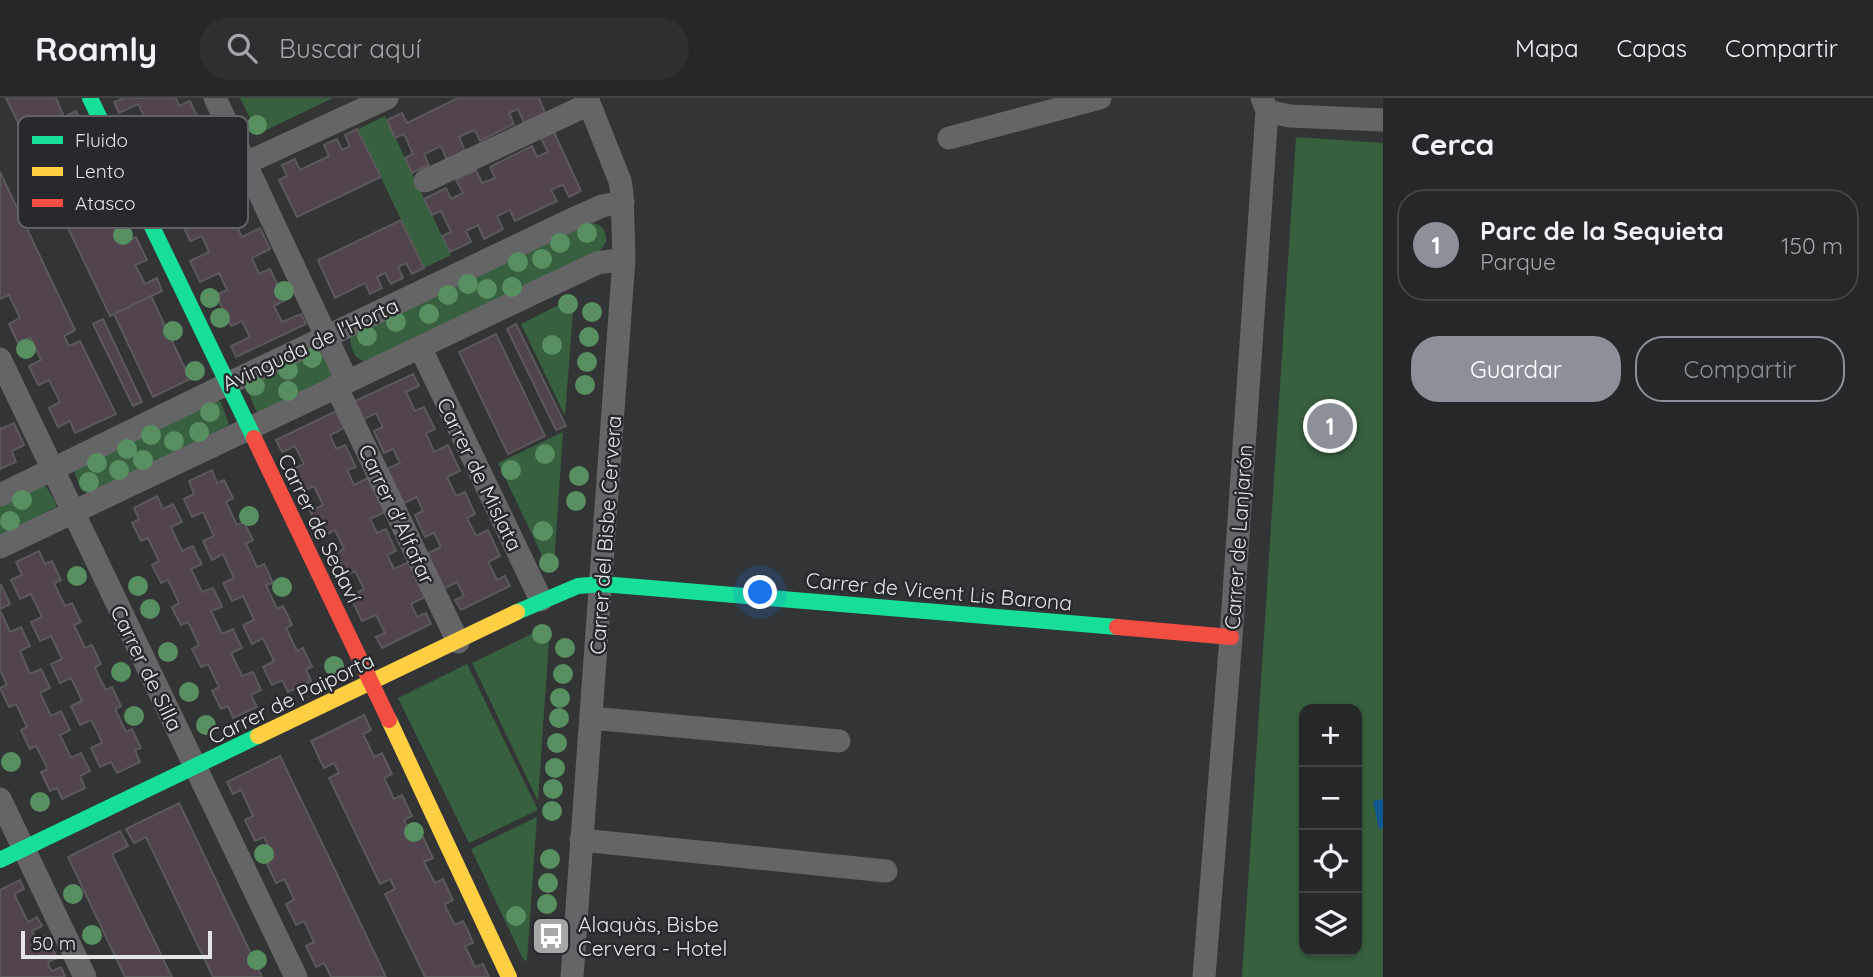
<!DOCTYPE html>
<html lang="es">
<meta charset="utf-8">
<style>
body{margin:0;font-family:Quicksand,sans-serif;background:#2e2f30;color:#f1f3f6}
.controls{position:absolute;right:21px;bottom:21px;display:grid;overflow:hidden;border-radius:14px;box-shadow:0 2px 5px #0004}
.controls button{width:63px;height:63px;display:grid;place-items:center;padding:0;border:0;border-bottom:2px solid #424445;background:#262728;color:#f1f3f6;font:35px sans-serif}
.scale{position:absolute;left:21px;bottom:18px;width:191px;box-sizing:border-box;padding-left:7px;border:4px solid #e4e5e7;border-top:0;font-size:19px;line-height:24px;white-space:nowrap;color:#e4e5e7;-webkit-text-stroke:5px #28292c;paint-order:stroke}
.you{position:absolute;left:761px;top:495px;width:24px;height:24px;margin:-18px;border:5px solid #fff;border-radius:50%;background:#1a73e8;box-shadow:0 0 0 10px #1a73e833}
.badge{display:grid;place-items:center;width:46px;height:46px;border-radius:50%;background:#8c9099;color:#fff;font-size:23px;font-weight:700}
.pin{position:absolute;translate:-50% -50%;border:4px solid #fff;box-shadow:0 2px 7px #0006}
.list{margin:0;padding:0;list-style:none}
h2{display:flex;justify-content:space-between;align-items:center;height:91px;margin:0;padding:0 28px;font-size:30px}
h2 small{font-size:23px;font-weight:400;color:#a4a5a8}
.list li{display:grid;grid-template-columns:46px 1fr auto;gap:21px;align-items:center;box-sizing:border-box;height:112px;margin:0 14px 14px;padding:0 14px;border:2px solid #424445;border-radius:28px}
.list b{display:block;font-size:26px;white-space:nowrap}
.list p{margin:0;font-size:23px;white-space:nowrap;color:#a4a5a8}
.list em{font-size:23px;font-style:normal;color:#a4a5a8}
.actions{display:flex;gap:14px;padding:21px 28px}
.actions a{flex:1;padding:16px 0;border:2px solid #8c9099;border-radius:28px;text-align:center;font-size:24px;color:#8c9099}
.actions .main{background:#8c9099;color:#fff}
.icon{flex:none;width:38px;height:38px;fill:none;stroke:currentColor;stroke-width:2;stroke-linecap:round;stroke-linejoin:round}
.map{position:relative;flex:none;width:1383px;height:879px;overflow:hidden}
header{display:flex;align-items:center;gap:42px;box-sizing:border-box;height:98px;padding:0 35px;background:#262728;border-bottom:2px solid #424445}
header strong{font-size:33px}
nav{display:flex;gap:38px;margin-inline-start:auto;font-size:24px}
.search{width:490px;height:63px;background:#2e2f30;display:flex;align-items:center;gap:18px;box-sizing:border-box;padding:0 24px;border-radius:38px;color:#a4a5a8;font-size:26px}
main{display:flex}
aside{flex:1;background:#262728}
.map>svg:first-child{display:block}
.green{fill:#37603f;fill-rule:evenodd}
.water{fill:#0f5790}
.building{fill:#52444e;stroke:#5a595a;stroke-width:2}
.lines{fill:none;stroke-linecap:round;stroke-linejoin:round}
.street{stroke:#656567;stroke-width:23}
.fast{stroke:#16e098;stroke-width:16}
.slow{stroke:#ffcf43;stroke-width:16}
.jam{stroke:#f24e42;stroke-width:16}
.tree{fill:#578f61}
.labels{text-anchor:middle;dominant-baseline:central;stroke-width:5;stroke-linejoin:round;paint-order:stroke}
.street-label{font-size:21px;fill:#e4e5e7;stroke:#28292c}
.poi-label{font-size:21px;fill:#e4e5e7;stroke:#28292c;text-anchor:start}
.key{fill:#28292c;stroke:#606164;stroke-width:2}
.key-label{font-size:19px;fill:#e4e5e7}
</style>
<header>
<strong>Roamly</strong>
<div class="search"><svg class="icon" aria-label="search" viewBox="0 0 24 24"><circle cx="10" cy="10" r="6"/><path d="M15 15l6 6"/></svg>Buscar aquí</div>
<nav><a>Mapa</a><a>Capas</a><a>Compartir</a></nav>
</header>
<main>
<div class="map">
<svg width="1383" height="879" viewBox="0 0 1383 879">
<rect width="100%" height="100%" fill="#333435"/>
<path class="green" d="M240,0H333L258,36Z
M385,18L451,157L424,170L358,31Z
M1296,39L1383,45V879H1242ZM1304,611H1357V853H1304Z
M587,125C600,124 607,131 606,144L600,153L368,263C356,265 350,250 350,239Z
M574,199L565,318L521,226Z
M318,254H322L333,279L259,314L256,313L247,290L250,286Z
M216,303L221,304L229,327L89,396L81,392L74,373Z
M563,334L554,467L547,468L498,365Z
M45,387L56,405V409L0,438V405Z
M550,527L538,703L472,565Z
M467,566L538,712L469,745L398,600Z
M537,719L527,862L524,863L471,751Z"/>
<path class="water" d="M1383,701V730L1379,731L1373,703Z"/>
<path class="building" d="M6,0H56L64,19L76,13L87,36L75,41L77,44L84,60L96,55L107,78L95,83L105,103L116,97L127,120L115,126L125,144L136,139L147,162L135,167L145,186L157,180L162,193L110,218L39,69L51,64L46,54L35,59Z
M124,0H176L179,8L190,3L204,33L194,38L201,54L220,46L230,66L211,75L219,92L230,87L244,118L234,123L242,139L260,130L270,151L252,160L259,176L270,171L285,202L274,208L282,224L301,216L306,226L236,259L231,248L250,239L242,223L231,228L216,197L227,192L219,175L200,184L190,163L209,154L202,138L190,143L183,127L176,113L187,107L179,91L160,100L150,79L169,70L162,55L151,60L135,26L146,21L138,6L119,15L114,4Z
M458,0H539L545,15L524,25L518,11L509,15L514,26L480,43L475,32L467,35L459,39L465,53L447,62L441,48L424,56L429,67L412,75L405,60L413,56L404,36L395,40L387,22L402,15L407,25Z
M357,31L381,79L297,119L279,82L287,78L282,67L295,61L300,72L325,60L329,58L324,47L337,41L342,52L350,48L345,37Z
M554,34L581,93L569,99L563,87L557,89L551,92L557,103L515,123L510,112L497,118L503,131L484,141L478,127L466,133L471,144L450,154L442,138L451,134L441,113L432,117L424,101L446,90L451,101L463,95L456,82L476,72L482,85L495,80L490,69L532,48L537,59L548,54L541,40Z
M0,74L75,232L64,238L69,248L80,243L116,316L75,335L70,323L58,329L49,310L60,304L49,282L38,287L29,268L41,262L30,239L18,245L9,226L20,220L9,197L0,201Z
M401,122L424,170L412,176L406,165L398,169L403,180L391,186L385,175L377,179L382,190L370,196L365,185L335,200L318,162Z
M151,198L190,281L153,299L114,216Z
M103,221L142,304L133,308L93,226Z
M516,226L566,328L556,332L507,231Z
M496,236L545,338L508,356L459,254Z
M413,276L419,288L406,294L415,313L424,309L435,331L426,335L434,354L448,347L460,373L447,379L456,398L465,394L475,416L467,420L476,438L488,432L500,458L488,464L497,482L505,478L510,488L461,512L455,502L464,498L457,484L443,491L426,456L441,449L434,435L425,439L415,417L423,413L417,399L402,406L385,372L400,365L393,351L384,355L374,333L383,329L376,315L362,322L353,304Z
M336,313L344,330L330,337L336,351L345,347L356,369L347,372L354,387L368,380L385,414L370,421L377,435L386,431L396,453L387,457L394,471L409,464L425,499L411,506L417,519L426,515L431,526L382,550L376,539L385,535L376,517L362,523L350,498L364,491L355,473L346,477L336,455L344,451L335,432L322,439L310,413L323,407L314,388L306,392L300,381L295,370L304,366L295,348L282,354L276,342Z
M14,325L24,347L12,353L16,364L0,371V329L1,331Z
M212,372L217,385L224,382L233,400L226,404L237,427L244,424L253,442L246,446L257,469L264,466L266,470L273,485L266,487L277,511L283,508L287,516L292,527L286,530L297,553L303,550L312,569L306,571L311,583L288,594L282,582L272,587L263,569L274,563L263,540L252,546L243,527L254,522L243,498L232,503L223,485L234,480L223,456L212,462L203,443L214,438L203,414L192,419L184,401L194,396L189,383Z
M157,398L163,411L173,406L182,424L171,429L182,453L193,448L197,457L202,466L191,471L202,494L213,490L217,498L222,509L211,513L222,536L233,531L237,540L242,550L231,555L242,578L253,574L261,592L251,597L257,609L233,620L228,608L221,611L212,593L219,589L208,566L201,569L192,551L199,547L188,524L181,527L174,514L172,509L179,505L168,482L161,485L152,467L159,463L148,440L141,443L132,425L139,421L134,410Z
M39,453L45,466L52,463L61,482L54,485L65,508L72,505L81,524L74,527L85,550L92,547L101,566L95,569L99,579L106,592L112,589L121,608L115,611L126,634L132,631L141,650L135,652L140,664L117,675L111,664L100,669L91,650L102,645L97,633L91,622L80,627L71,608L82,603L76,590L71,580L60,585L51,566L62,561L51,538L40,543L31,524L42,519L31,496L20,501L11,482L22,477L16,464Z
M1,487L10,506L0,511V488Z
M0,512L10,534L21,529L30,548L20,553L30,576L41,571L50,590L40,595L51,618L61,613L70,632L60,637L71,660L81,655L90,673L80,678L85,690L62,701L57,690L50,693L41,674L48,671L36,648L30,651L28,647L21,632L27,629L16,606L9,609L0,590L7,587L0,572Z
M364,617L371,632L363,636L369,648L374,659L382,655L392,676L384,680L394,701L402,697L412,718L404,722L414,743L423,739L433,760L424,764L435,785L443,781L453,802L445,806L446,810L455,827L463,823L468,833L473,845L465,848L475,869L483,866L489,879H425L385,796L395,791L390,781L380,786L329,680L339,675L334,665L324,670L311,643Z
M280,658L333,768L386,879H331L324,865L316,869L306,848L314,844L304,823L296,827L286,806L294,802L286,784L284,781L276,785L266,764L274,760L264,739L255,743L245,722L253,718L243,696L241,692L233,696L227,684Z
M179,705L183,713L262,879H213L146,739L134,745L126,731Z
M120,733L128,748L112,756L172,879H125L68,759Z
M20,782L24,791L15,796L16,800L28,824L37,819L42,828L32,833L37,842L46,837L57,860L48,864L49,869L52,873L61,869L65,878L63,879H1L0,876V792Z"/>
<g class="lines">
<path class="street" d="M215,0L347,283
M1267,13L1290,18L1383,22
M949,40L1100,0
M246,65L387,0
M425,83L589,6
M420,249L541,502
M0,261L296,879
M336,288L458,544
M0,397L227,286L571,122L602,108L623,104
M0,449L597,165L624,161
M591,620L839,643
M0,701L85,879
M581,742L886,773
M572,879L624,161L622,95L620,83L587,0
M1204,879L1231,539L1267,13L1262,0"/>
<path class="fast" d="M90,0L254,340
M517,514L578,488L602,486L1117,529
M0,762L258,638"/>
<path class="slow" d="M389,622L509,879
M258,638L517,514"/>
<path class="jam" d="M254,340L389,622
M1117,529L1231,539"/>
</g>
<g class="tree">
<circle cx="257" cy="27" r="10"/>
<circle cx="587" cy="135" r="10"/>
<circle cx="123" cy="137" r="10"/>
<circle cx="560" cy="145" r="10"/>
<circle cx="542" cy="161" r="10"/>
<circle cx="518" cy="164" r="10"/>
<circle cx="468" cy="186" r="10"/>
<circle cx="512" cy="189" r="10"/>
<circle cx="487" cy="191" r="10"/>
<circle cx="284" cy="193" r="10"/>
<circle cx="448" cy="197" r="10"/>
<circle cx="210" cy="200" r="10"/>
<circle cx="568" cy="206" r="10"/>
<circle cx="592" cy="214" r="10"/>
<circle cx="429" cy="216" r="10"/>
<circle cx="220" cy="220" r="10"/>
<circle cx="396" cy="224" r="10"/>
<circle cx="173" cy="233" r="10"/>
<circle cx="367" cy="238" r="10"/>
<circle cx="589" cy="239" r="10"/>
<circle cx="552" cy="247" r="10"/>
<circle cx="26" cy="251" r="10"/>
<circle cx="312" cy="260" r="10"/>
<circle cx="587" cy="264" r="10"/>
<circle cx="288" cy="272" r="10"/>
<circle cx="195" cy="273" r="10"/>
<circle cx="585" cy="287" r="10"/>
<circle cx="255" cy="288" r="10"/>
<circle cx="288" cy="293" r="10"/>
<circle cx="210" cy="314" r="10"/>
<circle cx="199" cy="334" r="10"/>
<circle cx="151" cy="337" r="10"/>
<circle cx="174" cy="343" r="10"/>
<circle cx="127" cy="351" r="10"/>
<circle cx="545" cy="356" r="10"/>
<circle cx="143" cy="362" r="10"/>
<circle cx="97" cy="365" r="10"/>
<circle cx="119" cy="372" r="10"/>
<circle cx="511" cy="372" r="10"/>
<circle cx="579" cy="378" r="10"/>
<circle cx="89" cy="384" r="10"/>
<circle cx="22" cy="402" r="10"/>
<circle cx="576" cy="403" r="10"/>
<circle cx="249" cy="418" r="10"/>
<circle cx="10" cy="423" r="10"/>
<circle cx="543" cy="433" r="10"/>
<circle cx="549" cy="465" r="10"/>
<circle cx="77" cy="478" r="10"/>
<circle cx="138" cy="488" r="10"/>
<circle cx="282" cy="489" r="10"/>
<circle cx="150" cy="511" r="10"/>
<circle cx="542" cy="536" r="10"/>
<circle cx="565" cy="550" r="10"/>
<circle cx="168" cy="554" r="10"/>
<circle cx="334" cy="568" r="10"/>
<circle cx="121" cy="574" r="10"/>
<circle cx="563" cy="576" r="10"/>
<circle cx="189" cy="594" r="10"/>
<circle cx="560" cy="600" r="10"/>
<circle cx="134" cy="618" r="10"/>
<circle cx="559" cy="620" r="10"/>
<circle cx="206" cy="627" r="10"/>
<circle cx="557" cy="645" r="10"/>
<circle cx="11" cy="664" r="10"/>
<circle cx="555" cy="670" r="10"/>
<circle cx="553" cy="691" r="10"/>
<circle cx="40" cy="704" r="10"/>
<circle cx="552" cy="713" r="10"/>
<circle cx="414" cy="734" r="10"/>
<circle cx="264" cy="756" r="10"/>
<circle cx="550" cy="761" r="10"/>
<circle cx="548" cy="785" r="10"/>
<circle cx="73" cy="796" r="10"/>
<circle cx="547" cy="806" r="10"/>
<circle cx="516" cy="818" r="10"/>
<circle cx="92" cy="837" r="10"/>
<circle cx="257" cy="862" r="10"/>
</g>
<defs>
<g id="bus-square" transform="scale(2.0125)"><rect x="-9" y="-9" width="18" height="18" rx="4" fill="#a6a7a9" stroke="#28292c"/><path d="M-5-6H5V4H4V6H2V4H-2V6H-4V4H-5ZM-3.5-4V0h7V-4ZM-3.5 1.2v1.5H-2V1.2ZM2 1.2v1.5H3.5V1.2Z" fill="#fff"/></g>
</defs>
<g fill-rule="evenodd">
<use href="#bus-square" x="551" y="838"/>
</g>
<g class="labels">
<g class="street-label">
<text transform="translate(310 246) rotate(-25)">Avinguda de l'Horta</text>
<text transform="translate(480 376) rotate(64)">Carrer de Mislata</text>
<text transform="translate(397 416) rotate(65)">Carrer d'Alfafar</text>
<text transform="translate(320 430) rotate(64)">Carrer de Sedaví</text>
<text transform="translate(605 437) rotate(-86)">Carrer del Bisbe Cervera</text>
<text transform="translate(1238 439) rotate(-86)">Carrer de Lanjarón</text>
<text transform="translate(939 493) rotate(5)">Carrer de Vicent Lis Barona</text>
<text transform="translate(147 570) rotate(64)">Carrer de Silla</text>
<text transform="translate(291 600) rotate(-26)">Carrer de Paiporta</text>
</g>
<g class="poi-label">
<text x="578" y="826">Alaquàs, Bisbe<tspan x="578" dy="24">Cervera - Hotel</tspan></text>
</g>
</g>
<rect x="18" y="18" width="230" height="112" rx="10" class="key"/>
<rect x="32" y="38" width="31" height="8" fill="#16e098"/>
<rect x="32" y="69" width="31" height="9" fill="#ffcf43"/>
<rect x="32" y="101" width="31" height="8" fill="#f24e42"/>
<g class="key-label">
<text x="75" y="49">Fluido</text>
<text x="75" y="80">Lento</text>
<text x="75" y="112">Atasco</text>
</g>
</svg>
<div class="controls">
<button>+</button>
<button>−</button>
<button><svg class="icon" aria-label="locate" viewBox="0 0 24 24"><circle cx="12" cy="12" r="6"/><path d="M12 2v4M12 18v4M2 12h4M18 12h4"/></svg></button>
<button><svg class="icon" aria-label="layers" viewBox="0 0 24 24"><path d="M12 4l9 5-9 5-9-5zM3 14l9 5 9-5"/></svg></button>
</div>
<div class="scale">50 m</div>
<div class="you"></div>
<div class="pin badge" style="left:1330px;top:328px">1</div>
</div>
<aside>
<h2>Cerca<small></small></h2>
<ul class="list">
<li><span class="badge">1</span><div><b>Parc de la Sequieta</b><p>Parque</p></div><em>150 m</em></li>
</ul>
<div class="actions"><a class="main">Guardar</a><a>Compartir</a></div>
</aside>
</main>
